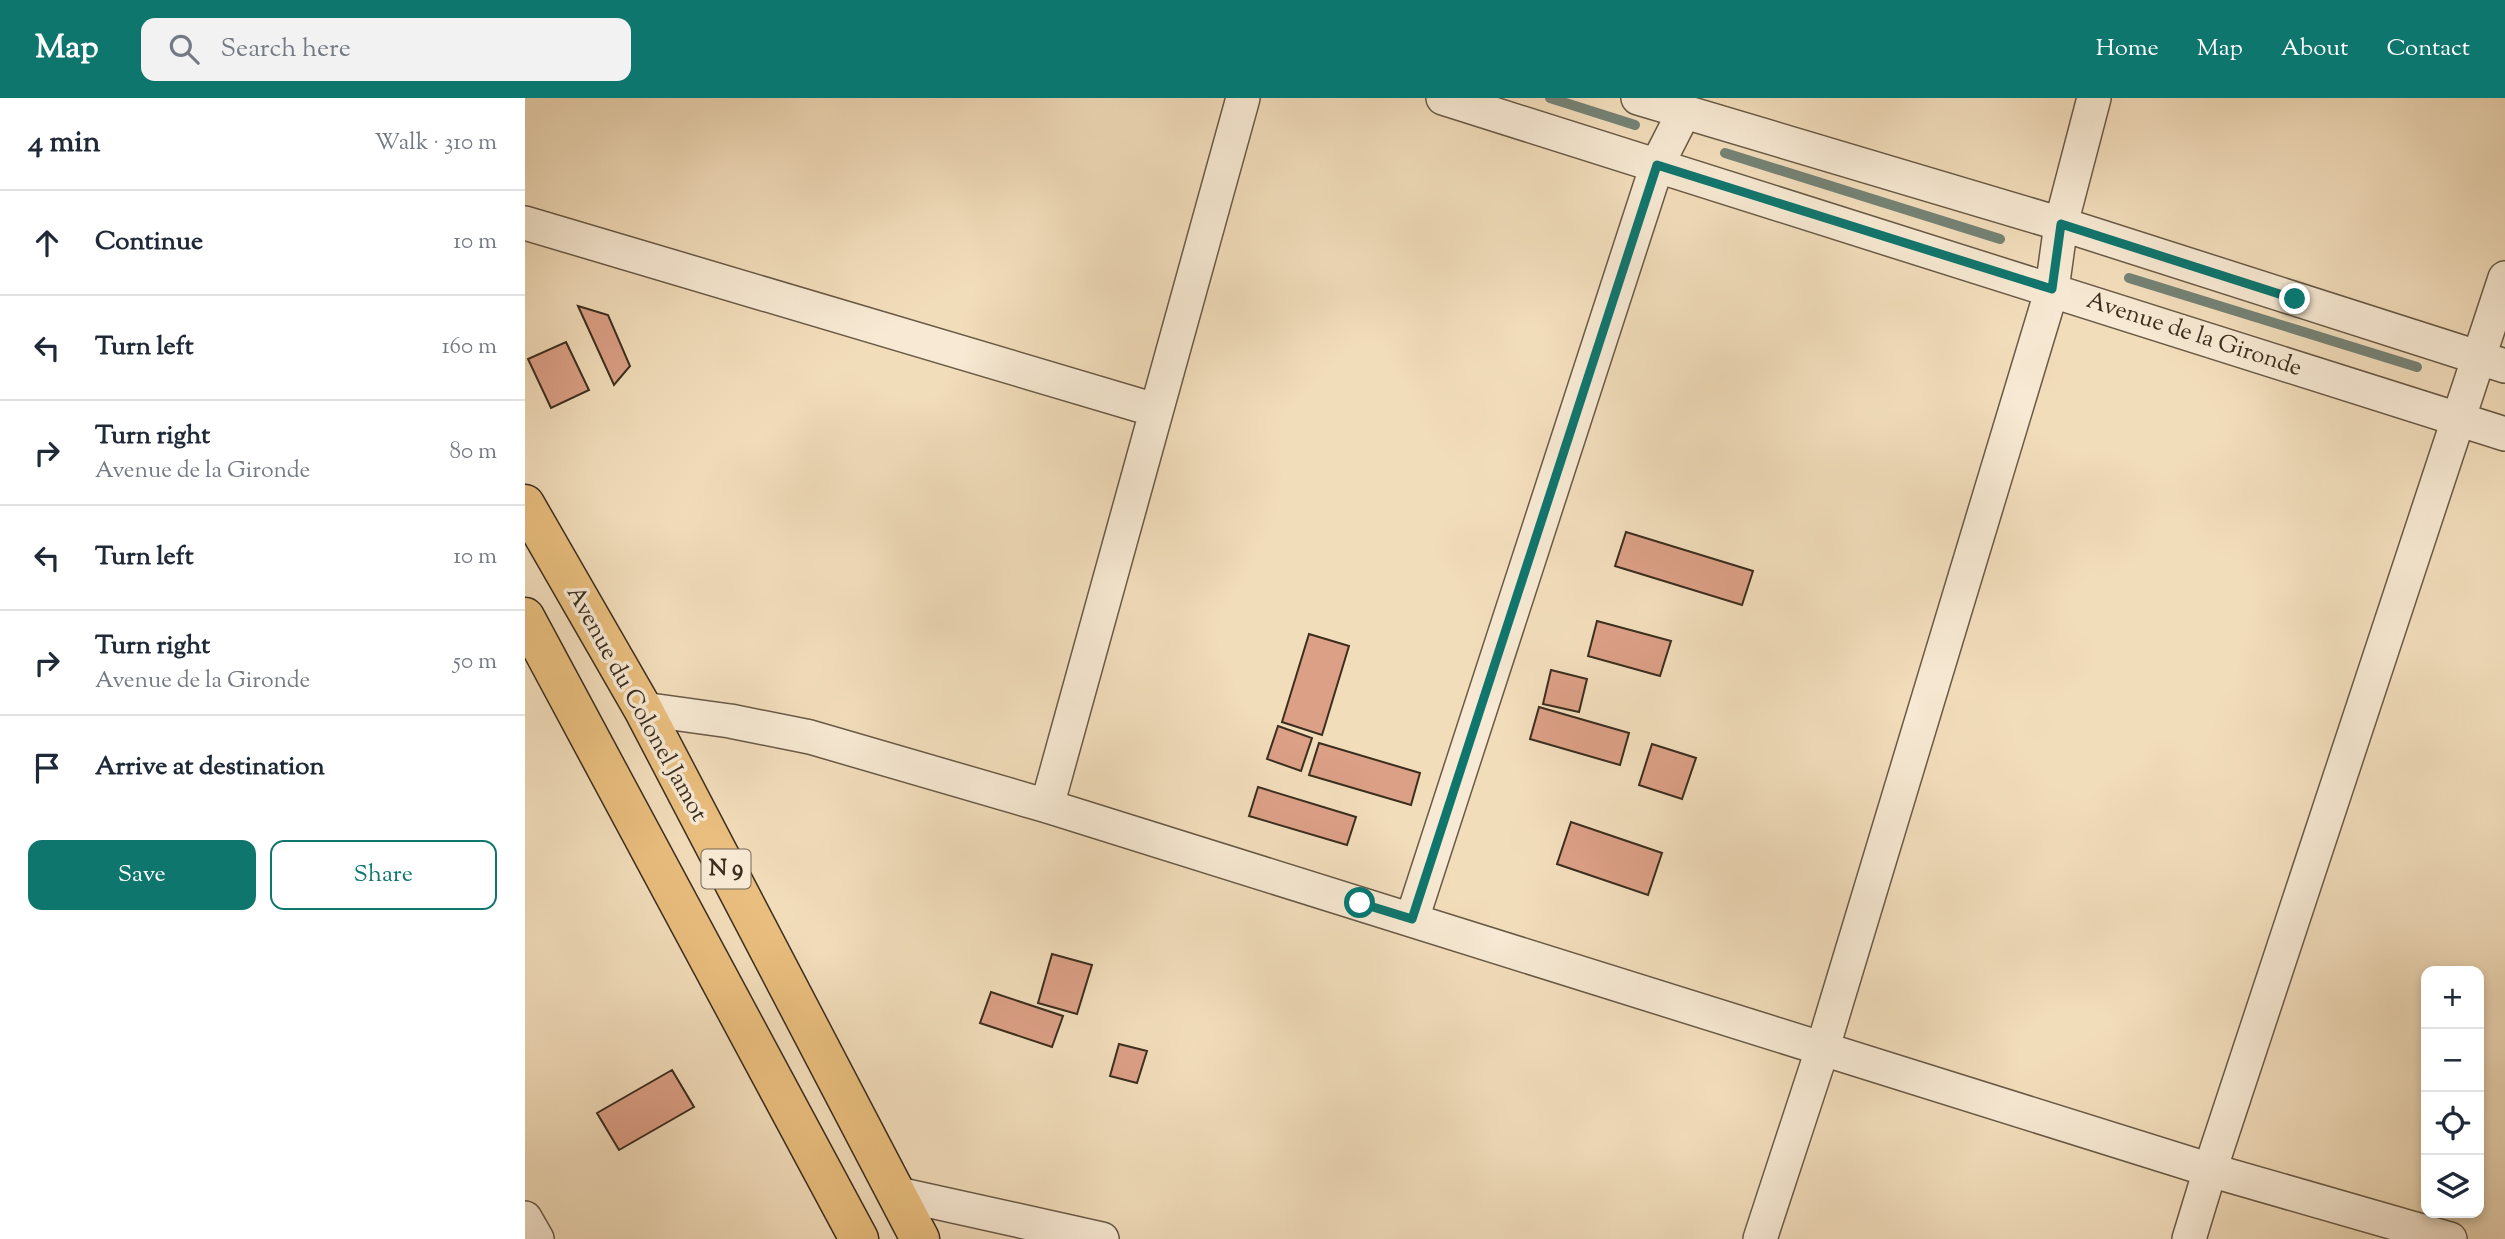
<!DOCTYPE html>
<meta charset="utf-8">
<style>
body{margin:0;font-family:"Sorts Mill Goudy",serif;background:#f2f2f3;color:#1f2937}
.controls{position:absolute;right:21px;bottom:21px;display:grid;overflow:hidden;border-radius:14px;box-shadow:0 4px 10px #0003}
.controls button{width:63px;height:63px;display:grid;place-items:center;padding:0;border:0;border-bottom:2px solid #e0e1e3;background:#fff;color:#1f2937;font:35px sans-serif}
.stop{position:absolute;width:21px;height:21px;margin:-16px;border:5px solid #0f766e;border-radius:50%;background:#fff}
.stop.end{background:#0f766e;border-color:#fff;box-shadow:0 2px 7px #0008}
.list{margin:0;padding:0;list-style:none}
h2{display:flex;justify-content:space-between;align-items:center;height:91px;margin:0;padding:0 28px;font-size:30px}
h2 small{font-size:23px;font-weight:400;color:#747a83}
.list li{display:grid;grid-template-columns:46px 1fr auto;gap:21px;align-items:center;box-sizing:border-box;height:105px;padding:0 28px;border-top:2px solid #e0e1e3}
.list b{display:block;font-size:26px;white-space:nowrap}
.list p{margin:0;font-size:23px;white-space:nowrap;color:#747a83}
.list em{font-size:23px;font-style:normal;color:#747a83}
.actions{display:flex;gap:14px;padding:21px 28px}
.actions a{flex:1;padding:16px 0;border:2px solid #0f766e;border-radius:14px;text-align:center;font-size:24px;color:#0f766e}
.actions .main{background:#0f766e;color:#fff}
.icon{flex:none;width:38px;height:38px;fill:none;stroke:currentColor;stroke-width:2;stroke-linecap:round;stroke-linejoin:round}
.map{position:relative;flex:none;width:1980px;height:1141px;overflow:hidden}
header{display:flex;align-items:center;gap:42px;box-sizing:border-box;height:98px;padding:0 35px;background:#0f766e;color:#fff}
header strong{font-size:33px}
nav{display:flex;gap:38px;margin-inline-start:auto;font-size:24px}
.search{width:490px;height:63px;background:#f2f2f3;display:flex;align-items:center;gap:18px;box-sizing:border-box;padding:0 24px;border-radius:14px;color:#747a83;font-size:26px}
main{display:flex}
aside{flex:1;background:#fff}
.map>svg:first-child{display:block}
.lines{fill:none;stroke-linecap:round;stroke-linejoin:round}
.stream{stroke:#758376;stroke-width:10}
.building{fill:#dca086;stroke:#3b2e1f;stroke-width:2}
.street-casing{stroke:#695a46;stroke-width:36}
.primary-casing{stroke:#3b2e1f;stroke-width:41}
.street{stroke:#f7e9d3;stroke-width:33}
.primary{stroke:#e9be7e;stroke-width:38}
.route{stroke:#0f766e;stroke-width:9}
.labels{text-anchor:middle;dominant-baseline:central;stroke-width:7;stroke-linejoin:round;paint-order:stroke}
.shield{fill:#f7e9d3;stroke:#736655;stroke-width:2}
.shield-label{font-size:23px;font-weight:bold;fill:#3b2e1f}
.street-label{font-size:24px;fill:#3b2e1f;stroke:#f7e9d3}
</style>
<header>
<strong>Map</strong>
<div class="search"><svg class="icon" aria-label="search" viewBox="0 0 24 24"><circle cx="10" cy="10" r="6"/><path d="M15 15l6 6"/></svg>Search here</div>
<nav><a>Home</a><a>Map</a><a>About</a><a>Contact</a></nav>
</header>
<main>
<aside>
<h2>4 min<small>Walk · 310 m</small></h2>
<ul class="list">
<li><svg class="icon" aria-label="ahead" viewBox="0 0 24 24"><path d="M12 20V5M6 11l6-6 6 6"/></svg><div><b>Continue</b></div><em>10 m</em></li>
<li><svg class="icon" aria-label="left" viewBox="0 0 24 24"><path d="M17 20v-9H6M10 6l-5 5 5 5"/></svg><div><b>Turn left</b></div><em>160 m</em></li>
<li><svg class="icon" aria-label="right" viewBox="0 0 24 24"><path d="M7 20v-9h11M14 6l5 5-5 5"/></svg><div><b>Turn right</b><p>Avenue de la Gironde</p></div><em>80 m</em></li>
<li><svg class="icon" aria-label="left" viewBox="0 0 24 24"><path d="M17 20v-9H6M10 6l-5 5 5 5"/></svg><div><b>Turn left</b></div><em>10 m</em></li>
<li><svg class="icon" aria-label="right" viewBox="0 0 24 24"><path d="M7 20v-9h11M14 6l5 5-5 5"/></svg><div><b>Turn right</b><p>Avenue de la Gironde</p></div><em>50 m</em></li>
<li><svg class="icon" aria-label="arrive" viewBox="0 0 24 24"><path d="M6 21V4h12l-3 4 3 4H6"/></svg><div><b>Arrive at destination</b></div></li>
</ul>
<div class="actions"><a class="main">Save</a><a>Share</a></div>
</aside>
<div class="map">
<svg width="1980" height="1141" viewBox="0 0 1980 1141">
<rect width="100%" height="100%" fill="#f2ddbb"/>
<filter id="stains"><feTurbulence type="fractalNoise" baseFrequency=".00286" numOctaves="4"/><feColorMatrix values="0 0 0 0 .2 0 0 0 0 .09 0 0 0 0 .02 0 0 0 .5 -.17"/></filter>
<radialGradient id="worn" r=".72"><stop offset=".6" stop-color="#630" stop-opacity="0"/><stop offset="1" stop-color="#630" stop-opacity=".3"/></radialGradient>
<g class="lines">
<path class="stream" d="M1025,0L1110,27
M1200,55L1475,141
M1604,180L1892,269"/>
</g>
<path class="building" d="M53,208L83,217L105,268L89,287Z
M41,244L64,292L26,310L3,261Z
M1101,434L1228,473L1217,507L1090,468Z
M1072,523L1146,543L1135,578L1063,558Z
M784,536L824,548L797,637L757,624Z
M1026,572L1062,581L1054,614L1018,606Z
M1014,609L1104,635L1095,667L1005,641Z
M753,628L787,640L776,673L742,661Z
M794,645L895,675L886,707L784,677Z
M1127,646L1171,660L1157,701L1114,687Z
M733,689L831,719L822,747L724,718Z
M1046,724L1137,755L1123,797L1032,766Z
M527,856L567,867L552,916L513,905Z
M466,894L538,918L527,949L455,925Z
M594,946L622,953L612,985L585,978Z
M147,972L169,1009L94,1052L72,1015Z"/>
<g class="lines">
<g class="street-casing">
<path id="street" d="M918,0L1980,336
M1113,0L1536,126L1980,268
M0,125L630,312
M118,611L205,623L285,639L522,708L1685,1072L1925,1141
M522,708L718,0
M887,821L1132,67L1159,14
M369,1095L577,1141
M0,1120L12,1141
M1235,1141L1298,949L1527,191L1536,126L1569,0
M1664,1141L1685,1072L1980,180"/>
</g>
<g class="primary-casing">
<path id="primary" d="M0,406L118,611L395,1141
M0,519L334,1141"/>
</g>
<use href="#street" class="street"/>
<use href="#primary" class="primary"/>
</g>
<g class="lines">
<path class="route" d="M835,805L887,821L1132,67L1527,191L1536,126L1770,201"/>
</g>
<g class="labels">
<rect class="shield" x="176.5" y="751.5" width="49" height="39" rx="5"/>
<g class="shield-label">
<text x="201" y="771">N 9</text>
</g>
<g class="street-label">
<text transform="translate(1669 237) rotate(18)">Avenue de la Gironde</text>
<text transform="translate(111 606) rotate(61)">Avenue du Colonel Jamot</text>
</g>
</g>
<rect width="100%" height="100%" filter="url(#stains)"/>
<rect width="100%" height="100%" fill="url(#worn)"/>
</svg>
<div class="controls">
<button>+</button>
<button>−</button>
<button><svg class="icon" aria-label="locate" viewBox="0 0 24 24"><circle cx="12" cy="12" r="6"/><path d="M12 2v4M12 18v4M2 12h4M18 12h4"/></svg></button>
<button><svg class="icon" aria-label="layers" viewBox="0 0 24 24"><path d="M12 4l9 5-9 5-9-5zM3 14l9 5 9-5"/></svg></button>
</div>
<div class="stop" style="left:835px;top:805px"></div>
<div class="stop end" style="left:1770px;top:201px"></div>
</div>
</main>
